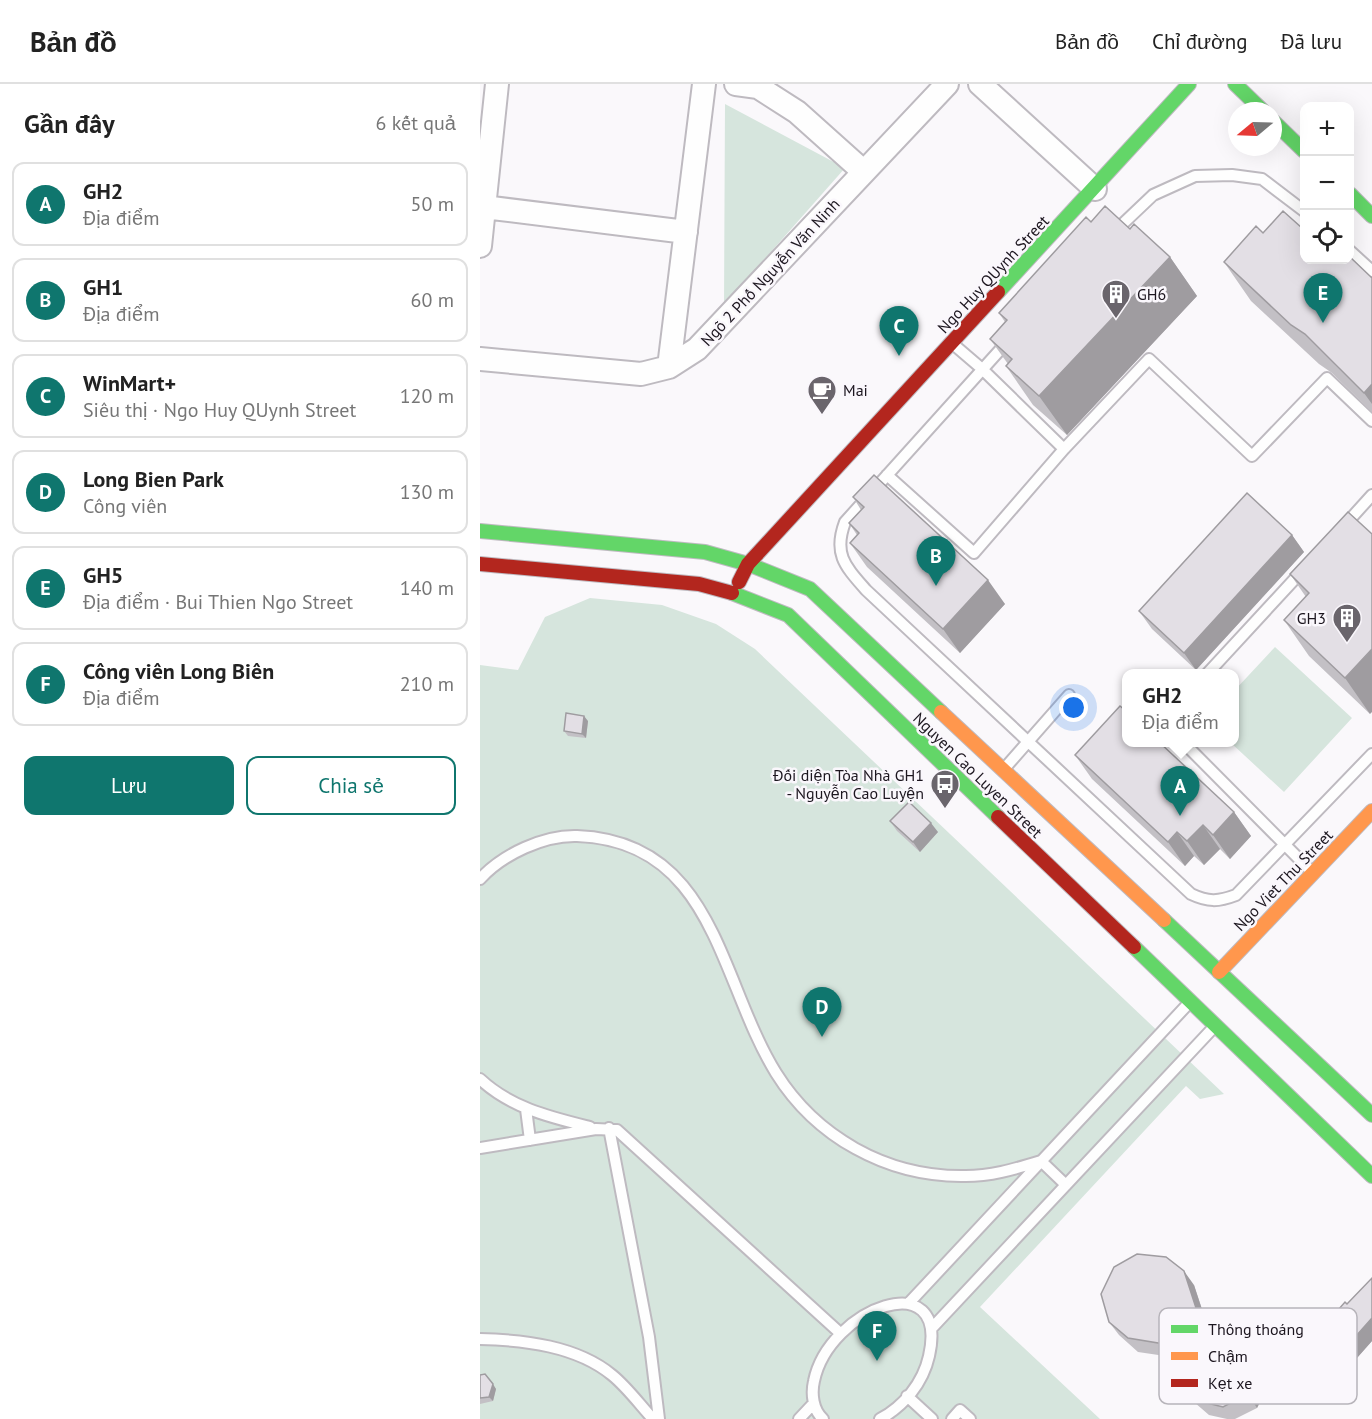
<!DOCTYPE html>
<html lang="vi">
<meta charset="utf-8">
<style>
body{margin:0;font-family:"PT Sans",sans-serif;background:#f6f6f6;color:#222}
.controls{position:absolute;right:18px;top:18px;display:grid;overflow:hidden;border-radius:12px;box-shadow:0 6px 24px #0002}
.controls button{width:54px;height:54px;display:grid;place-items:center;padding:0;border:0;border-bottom:2px solid #e0e0e0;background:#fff;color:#222;font:30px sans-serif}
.compass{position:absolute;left:748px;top:18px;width:54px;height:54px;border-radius:50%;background:#fff;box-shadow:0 6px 24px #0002;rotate:251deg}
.you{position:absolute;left:594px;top:624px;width:21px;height:21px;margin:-15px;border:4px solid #fff;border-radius:50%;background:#1a73e8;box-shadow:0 0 0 9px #1a73e833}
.badge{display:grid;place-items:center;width:39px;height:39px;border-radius:50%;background:#0f766e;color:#fff;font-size:20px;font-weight:700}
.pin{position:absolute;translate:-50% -50px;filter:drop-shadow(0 2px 3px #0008)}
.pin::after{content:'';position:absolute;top:32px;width:21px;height:18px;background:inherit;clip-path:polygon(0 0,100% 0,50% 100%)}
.popup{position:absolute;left:642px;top:585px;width:117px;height:78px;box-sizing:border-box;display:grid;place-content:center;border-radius:12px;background:#fff;filter:drop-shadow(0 2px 4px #0005);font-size:20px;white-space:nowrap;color:#767676}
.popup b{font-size:22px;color:#222}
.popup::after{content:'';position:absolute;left:50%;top:100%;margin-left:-12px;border:12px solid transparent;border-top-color:#fff}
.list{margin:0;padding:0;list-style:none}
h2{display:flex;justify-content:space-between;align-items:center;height:78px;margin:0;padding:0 24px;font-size:26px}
h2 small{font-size:20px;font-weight:400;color:#767676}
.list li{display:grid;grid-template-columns:39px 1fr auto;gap:18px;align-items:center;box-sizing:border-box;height:84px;margin:0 12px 12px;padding:0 12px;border:2px solid #e0e0e0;border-radius:12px}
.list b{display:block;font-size:22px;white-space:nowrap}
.list p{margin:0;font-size:20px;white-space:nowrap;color:#767676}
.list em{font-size:20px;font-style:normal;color:#767676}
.actions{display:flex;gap:12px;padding:18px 24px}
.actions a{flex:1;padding:14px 0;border:2px solid #0f766e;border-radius:12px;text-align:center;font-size:21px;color:#0f766e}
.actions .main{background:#0f766e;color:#fff}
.icon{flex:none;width:33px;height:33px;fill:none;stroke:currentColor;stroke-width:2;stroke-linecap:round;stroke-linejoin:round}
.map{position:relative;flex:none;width:892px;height:1335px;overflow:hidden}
header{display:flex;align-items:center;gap:36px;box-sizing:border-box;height:84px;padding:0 30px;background:#fff;border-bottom:2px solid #e0e0e0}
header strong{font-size:28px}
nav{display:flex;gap:33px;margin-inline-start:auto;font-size:21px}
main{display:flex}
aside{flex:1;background:#fff}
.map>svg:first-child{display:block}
.green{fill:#d6e5dd}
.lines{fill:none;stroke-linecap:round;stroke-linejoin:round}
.lane-casing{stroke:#bebac0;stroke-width:14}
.street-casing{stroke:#bebac0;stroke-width:26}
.fast-casing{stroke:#bebac0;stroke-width:16}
.slow-casing{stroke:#bebac0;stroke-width:16}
.jam-casing{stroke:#bebac0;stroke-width:16}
.lane{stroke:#fefefe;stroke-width:10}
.street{stroke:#fefefe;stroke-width:22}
.fast{stroke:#63d668;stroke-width:14}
.slow{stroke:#ff974d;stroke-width:14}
.jam{stroke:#b3261e;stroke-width:14}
.wall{fill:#c3c0c5}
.shaded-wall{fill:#9f9ca0}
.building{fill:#e3dfe5;stroke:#9f9ca0;stroke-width:1.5}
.labels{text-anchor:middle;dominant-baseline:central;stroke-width:5;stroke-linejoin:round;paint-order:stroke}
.street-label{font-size:16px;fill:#1c161f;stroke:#faf7fc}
.poi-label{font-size:16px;fill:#1c161f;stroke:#faf7fc;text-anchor:start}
.key{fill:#faf7fc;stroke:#b7b4ba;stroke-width:1.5}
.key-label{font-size:16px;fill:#1c161f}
</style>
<header>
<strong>Bản đồ</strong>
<nav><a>Bản đồ</a><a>Chỉ đường</a><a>Đã lưu</a></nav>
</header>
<main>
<aside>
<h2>Gần đây<small>6 kết quả</small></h2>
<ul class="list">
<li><span class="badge">A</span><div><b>GH2</b><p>Địa điểm</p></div><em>50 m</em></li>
<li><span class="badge">B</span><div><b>GH1</b><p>Địa điểm</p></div><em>60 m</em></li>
<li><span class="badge">C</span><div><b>WinMart+</b><p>Siêu thị · Ngo Huy QUynh Street</p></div><em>120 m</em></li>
<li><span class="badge">D</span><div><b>Long Bien Park</b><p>Công viên</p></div><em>130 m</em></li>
<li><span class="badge">E</span><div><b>GH5</b><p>Địa điểm · Bui Thien Ngo Street</p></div><em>140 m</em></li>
<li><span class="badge">F</span><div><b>Công viên Long Biên</b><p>Địa điểm</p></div><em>210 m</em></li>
</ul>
<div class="actions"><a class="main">Lưu</a><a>Chia sẻ</a></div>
</aside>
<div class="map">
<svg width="892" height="1335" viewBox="0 0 892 1335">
<rect width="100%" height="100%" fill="#faf8fb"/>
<path class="green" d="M245,20L365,84L244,221Z
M110,514L182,521L236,540L275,565L744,1010L720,1015L706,1002L500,1223L620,1335H0V581L38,586L65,533Z
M795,563L872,634L804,708L751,659L754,658V607Z"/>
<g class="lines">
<g class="lane-casing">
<path id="lane" d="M633,149L673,111L715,92L752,91L782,95L824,127
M870,167L892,187
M528,257L365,438C353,470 365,482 386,506L711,810C728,818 738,818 756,811L892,670
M473,260L501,284L584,365
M407,391L494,469L584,365L669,275L772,372L847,294L892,337
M864,442L892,411
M727,590L823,486
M703,658L832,788
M524,685L589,611
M0,795C23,770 64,751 97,752C235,757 239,897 296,989C336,1053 406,1092 481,1092C509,1093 535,1085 561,1077L586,1101
M0,995C31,1024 70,1033 110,1043
M46,1025L50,1056
M129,1044L169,1253L179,1335
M0,1064L116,1045L137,1046L360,1249
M428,1220L708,920
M451,1245L734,943
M0,1255C44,1256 97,1262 132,1291C147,1303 160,1321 173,1335
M427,1312L452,1335
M319,1335L334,1319
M343,1335C333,1326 331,1310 334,1297C349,1224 470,1179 449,1272C443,1299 424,1322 400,1335
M472,1335L480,1326L490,1335"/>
</g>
<g class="street-casing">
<path id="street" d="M256,0L278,3L317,28L384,88
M500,0L615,105
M4,123L206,148
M0,162L17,0
M0,275L161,290L189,283L217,265L467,0
M189,283L224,0"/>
</g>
<g class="fast-casing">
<path id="fast" d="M755,0L783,27
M793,37L824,67
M870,110L892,132
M518,208L709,0
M0,447L225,468L268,480L330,505L461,628
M252,509L308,531L518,733
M684,836L892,1031
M654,863L892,1092"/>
</g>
<g class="slow-casing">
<path id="slow" d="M461,628L684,836
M739,888L892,727"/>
</g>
<g class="jam-casing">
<path id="jam" d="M0,480L219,500L252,509
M259,498L268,480L518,208
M518,733L654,863"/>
</g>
<use href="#lane" class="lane"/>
<use href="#street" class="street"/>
<use href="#fast" class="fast"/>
<use href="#slow" class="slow"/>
<use href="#jam" class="jam"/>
</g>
<path class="wall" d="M822,144L892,194V328L852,289L839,280L771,217L744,178L783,149Z
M650,145L690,173L717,212L587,351L553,321L526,282L528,280L510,255L525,238L519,229Z
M373,413L525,520L480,569L387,483L370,459L377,451L369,439L381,426Z
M868,428L890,630L829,572L804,536L826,513L810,490Z
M812,451L824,468L716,586L672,545L659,527Z
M108,637L106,654L88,652L84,647Z
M595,671L754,728L771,752L750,775L740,765L724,781L714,772L705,782L612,695Z
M410,737L458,748L440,768L417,747Z
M892,1194V1257L838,1318L815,1297L806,1285Z
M714,1201L724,1231L783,1270L790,1298L777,1324L755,1335H747L729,1331L707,1312L697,1299L692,1273L658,1268L639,1251L629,1238Z
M0,1291L16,1305L13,1317L0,1320Z"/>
<path class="shaded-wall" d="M690,173L717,212L587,351L559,312Z
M892,300V320L884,309Z
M812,451L824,468L716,586L704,569Z
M508,496L525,520L480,569L463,545Z
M892,565V628L890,630L865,594Z
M104,632L108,637L106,654L102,650Z
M754,728L771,752L750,775L733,751Z
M451,739L458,748L440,768L433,758Z
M723,741L740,765L724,781L707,757Z
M697,748L714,772L705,782L688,758Z
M704,1187L714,1201L728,1244L718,1230Z
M892,1234V1257L838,1318L829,1305Z
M773,1256L783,1270L790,1298L777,1324L768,1310Z
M13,1300L16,1305L13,1317L9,1313Z"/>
<path class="building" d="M625,122L650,145L654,140L690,173L559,312L526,282L532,275L510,255L527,236L519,229L606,133L611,138Z
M803,127L822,144L825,141V176H870V173L892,194V300L884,309L825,250L811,241L744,178L776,142L783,149Z
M394,391L508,496L463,545L370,459L379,449L369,439L384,423L373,413Z
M767,409L812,451L704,569L659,527Z
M868,428L892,450V565L865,594L804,536L829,509L810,490Z
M640,622L646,627V658H679L754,728L733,751L723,741L707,757L697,748L688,758L595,671Z
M86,629L104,632L102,650L84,647Z
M429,718L451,739L433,758L410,737Z
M657,1170L686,1173L704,1187L718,1230L754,1238L773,1256L781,1285L768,1310L743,1323L719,1317L697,1299L690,1261L648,1254L629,1238L621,1210L634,1183Z
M892,1194V1234L829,1305L806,1285L865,1218L867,1220Z
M5,1290L13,1300L9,1313L0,1314V1291Z"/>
<defs>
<g id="building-pin" transform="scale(1.5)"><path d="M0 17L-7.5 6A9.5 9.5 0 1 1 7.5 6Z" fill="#6a656c" stroke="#faf7fc"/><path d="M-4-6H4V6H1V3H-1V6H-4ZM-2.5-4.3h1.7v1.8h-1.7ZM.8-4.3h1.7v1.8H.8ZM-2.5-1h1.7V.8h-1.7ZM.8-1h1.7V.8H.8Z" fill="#fff"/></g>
<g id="cafe-pin" transform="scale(1.5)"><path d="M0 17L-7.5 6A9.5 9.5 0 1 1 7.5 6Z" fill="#6a656c" stroke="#faf7fc"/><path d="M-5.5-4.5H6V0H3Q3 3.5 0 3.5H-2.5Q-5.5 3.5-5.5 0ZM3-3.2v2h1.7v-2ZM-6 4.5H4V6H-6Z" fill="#fff"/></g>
<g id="bus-pin" transform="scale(1.5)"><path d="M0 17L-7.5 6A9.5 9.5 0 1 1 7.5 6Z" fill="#6a656c" stroke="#faf7fc"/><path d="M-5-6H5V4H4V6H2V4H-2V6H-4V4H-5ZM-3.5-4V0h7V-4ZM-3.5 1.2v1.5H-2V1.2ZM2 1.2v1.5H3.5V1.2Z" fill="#fff"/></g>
</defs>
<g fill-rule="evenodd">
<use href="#building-pin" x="636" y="210"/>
<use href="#cafe-pin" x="342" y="306"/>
<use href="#building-pin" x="867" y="534"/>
<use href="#bus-pin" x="465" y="700"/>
</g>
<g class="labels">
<g class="street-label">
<text transform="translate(290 188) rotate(-47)">Ngõ 2 Phố Nguyễn Văn Ninh</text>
<text transform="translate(513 190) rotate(-47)">Ngo Huy QUynh Street</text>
<text transform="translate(498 691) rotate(44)">Nguyen Cao Luyen Street</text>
<text transform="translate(803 796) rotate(-46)">Ngo Viet Thu Street</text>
</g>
<g class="poi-label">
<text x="657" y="210">GH6</text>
<text x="363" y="306">Mai</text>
<text x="846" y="534" text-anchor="end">GH3</text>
<text x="444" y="691" text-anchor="end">Đối diện Tòa Nhà GH1<tspan x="444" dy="18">- Nguyễn Cao Luyện</tspan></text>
</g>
</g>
<rect x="679" y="1224" width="198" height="96" rx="9" class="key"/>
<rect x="691" y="1241" width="27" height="8" fill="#63d668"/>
<rect x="691" y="1268" width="27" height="8" fill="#ff974d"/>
<rect x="691" y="1295" width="27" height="8" fill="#b3261e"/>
<g class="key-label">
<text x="728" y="1251">Thông thoáng</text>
<text x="728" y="1278">Chậm</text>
<text x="728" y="1305">Kẹt xe</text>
</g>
</svg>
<div class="controls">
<button>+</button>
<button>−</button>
<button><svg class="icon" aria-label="locate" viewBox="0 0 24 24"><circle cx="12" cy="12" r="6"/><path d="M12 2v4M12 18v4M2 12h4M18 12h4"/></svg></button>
</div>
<svg class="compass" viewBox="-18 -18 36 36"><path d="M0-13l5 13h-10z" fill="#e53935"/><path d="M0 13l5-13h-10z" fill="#767676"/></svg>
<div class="you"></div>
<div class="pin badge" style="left:700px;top:732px">A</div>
<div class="popup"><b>GH2</b>Địa điểm</div>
<div class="pin badge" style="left:456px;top:502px">B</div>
<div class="pin badge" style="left:419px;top:272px">C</div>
<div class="pin badge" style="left:342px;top:953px">D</div>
<div class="pin badge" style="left:843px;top:239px">E</div>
<div class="pin badge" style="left:397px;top:1277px">F</div>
</div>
</main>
